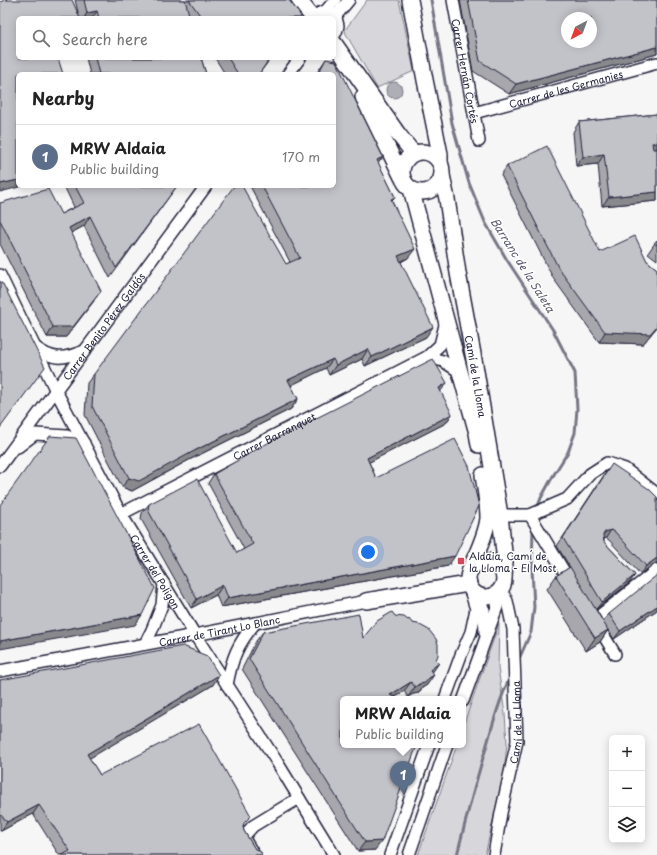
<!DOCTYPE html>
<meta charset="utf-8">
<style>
body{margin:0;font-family:"Playpen Sans",sans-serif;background:#f2f2f2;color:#222}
.controls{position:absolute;right:12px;bottom:12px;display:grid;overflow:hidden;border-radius:6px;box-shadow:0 2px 10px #0003}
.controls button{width:36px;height:36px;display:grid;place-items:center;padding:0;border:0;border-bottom:1px solid #e0e0e0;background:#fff;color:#222;font:20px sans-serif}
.compass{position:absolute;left:561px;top:12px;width:36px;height:36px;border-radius:50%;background:#fff;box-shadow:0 2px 10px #0003;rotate:221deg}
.you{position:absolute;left:368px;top:552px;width:14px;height:14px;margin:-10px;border:3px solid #fff;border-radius:50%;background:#1a73e8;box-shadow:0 0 0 6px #1a73e833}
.badge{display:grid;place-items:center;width:26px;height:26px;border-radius:50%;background:#0f766e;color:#fff;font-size:13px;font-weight:700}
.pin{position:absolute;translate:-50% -33px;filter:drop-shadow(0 1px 2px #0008)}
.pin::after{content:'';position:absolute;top:21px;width:14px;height:12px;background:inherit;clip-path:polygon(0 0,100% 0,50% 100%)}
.popup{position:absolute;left:340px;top:696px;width:126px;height:52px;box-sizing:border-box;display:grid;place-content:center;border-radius:6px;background:#fff;filter:drop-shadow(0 1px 3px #0005);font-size:13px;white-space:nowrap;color:#767676}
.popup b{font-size:15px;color:#222}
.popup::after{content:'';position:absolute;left:50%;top:100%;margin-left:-8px;border:8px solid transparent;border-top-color:#fff}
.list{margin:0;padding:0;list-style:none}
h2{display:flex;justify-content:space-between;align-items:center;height:52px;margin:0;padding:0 16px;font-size:17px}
h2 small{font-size:13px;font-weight:400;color:#767676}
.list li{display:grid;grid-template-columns:26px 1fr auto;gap:12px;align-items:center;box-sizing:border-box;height:64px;padding:0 16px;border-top:1px solid #e0e0e0}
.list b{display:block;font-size:15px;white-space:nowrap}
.list p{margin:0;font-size:13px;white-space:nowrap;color:#767676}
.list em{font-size:13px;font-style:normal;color:#767676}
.icon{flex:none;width:22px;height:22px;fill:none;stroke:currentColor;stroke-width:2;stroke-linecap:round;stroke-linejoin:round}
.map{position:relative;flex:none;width:657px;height:855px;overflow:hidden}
.search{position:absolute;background:#fff;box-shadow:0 2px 10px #0003;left:16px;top:16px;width:320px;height:44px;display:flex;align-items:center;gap:10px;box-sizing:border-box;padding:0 14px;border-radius:6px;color:#767676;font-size:15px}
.panel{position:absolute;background:#fff;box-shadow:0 2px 10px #0003;left:16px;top:72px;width:320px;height:116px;border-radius:6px}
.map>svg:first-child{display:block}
.green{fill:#d7d7db;stroke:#7c7c8b}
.water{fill:#aeaeb7;stroke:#767685}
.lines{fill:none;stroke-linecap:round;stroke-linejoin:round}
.stream{stroke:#767685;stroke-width:3}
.lane-casing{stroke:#22223b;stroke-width:8}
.street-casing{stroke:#22223b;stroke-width:14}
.secondary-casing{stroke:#22223b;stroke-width:18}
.lane{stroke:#fff;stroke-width:5.5}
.street{stroke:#fff;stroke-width:11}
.secondary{stroke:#fff;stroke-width:15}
.wall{fill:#a7a7ad;stroke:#22223b}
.shaded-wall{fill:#88888d;stroke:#22223b}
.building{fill:#c2c2c9;stroke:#22223b;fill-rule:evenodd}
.poi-dot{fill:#d1495b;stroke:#fff;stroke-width:1.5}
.labels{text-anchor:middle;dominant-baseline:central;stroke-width:3;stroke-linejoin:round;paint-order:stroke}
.street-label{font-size:10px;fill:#22223b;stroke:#fff}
.poi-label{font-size:10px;fill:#22223b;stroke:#fff;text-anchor:start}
.water-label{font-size:11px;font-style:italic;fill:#5a5a6d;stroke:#fff}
</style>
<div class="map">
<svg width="657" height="855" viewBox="0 0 657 855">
<rect width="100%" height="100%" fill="#f6f6f7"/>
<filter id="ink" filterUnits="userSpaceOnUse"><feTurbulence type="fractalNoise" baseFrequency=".025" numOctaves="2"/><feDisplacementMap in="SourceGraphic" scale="8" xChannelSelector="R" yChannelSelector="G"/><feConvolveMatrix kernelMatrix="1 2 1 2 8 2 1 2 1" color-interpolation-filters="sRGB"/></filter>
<g filter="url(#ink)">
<path class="green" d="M367,0H399L414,71L377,88L346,34L345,30Z
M499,624L498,668L505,714L507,743L504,773L485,855H418L457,745H463V726Z"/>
<path class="water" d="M386 90a8 8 0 1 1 16 0a8 8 0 1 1-16 0Z"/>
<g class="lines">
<path class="stream" d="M431,0L452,123L469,183L485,222L507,260L553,330L575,373L577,409L575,433L568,452L553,476L541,498L538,506
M519,659L531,632L534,607L532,569L533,528
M457,855C466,819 475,783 486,748C493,723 500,698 511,675"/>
<g class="lane-casing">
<path id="lane" d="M0,2L3,0"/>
</g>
<g class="street-casing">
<g id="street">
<path id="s1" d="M453,0L479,141"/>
<path d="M324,13L335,0"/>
<path d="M334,18L349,0"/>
<path d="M288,74L300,58"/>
<path id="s2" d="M474,113L657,63"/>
<path id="s3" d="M0,275L55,389L121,514L195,635L277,762L334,855"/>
<path d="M35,347C53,361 64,359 84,351"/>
<path d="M427,357L443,361L460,372"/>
<path d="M18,447L35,434L67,436L84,443"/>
<path id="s4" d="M0,466L206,186"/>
<path id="s5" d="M121,514L427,357L440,345L446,321"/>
<path d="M500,515H530L567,499L590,474L607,463L625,469L657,494"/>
<path d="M530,515L571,583"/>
<path d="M478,598L484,610L485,633"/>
<path d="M594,620L657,570"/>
<path d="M596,623L615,654"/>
<path d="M145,644L152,630L162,605L164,584"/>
<path id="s6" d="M0,671L195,635L366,601"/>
<path d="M227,685C232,658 237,645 255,623"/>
<path d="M445,699L461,655L471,632L476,609L469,587"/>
<path d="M463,701L497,607L498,593"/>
<path d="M254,855L243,837L253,826L299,798"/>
<path d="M390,855L429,745"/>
<path d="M409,855L447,745"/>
<path id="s7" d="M494,855L501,813L517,741L513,629L507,601L501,590"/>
</g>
</g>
<g class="secondary-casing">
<g id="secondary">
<path d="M299,0L313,18"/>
<path d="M410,0L425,80L440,154V163"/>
<path d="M316,18C323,12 327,13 334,18"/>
<path d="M334,18L336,26L334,32"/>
<path d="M334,43L398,134L410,149L414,152"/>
<path d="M363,97L402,177"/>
<circle cx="422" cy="172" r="20"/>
<path id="s8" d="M442,175L447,199L458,273L475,365L500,515L505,562L504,577"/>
<path d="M411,189L460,372L477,433L479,445"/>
<circle cx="486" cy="579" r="18"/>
<path d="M470,569C476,556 487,532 488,518C488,504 485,489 483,475"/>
<path d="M366,601L468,584"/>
</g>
</g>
<use href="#lane" class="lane"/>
<use href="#street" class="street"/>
<use href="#secondary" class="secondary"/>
</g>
<path class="wall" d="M75,0H289L300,18H18L0,2L78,12Z
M460,0H657V54L509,94L473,71Z
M86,58H201L206,74H90Z
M215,58H271L259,74H225Z
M326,59L383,157L378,163L395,197L392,200L408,258L401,262L426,337L365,366L362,359L329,375L326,368L291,385L298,399L291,409L189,460L132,491L122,487L85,415L87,383L94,374L290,262L250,186H334V74H316Z
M657,114V201L602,206L598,164L576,166L573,132L579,122Z
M507,166L600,252L647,261L657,269V327L643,344L599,342L553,278L501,175Z
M64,186H177L110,278L84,226L71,233L94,301L66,337H47L0,244V203L61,214L74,207Z
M657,240V260L648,253Z
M452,414L446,423L369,462L376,478L448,566L221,607L216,595L191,608L141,519L142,513L149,504L237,553L244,549L208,483L214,474Z
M606,472L657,497V564L656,563L640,574L609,540L606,538L604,539V542L635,575L629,583L596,609L603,621L609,614L657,610L614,639L608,630L600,642L586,651L547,589L556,576L570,567L557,546Z
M263,632L363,638L432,673L427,685L422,688L419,693L413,694L408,697L404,691L395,697L375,850L358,851L242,669L256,641Z
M0,680L213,685L89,758L100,775L244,825L243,827L244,831L255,849L262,855H59L33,814L1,831H0Z"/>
<path class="shaded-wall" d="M97,11L92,18H84L87,13Z
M657,47V54L509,94L516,84Z
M657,142V149L645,153L652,143Z
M604,154L598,164L576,166L583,157Z
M383,157L376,166L377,160Z
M18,180V186H23L0,192V184Z
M657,192V201L602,206L609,197Z
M90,216L84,226L62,238L69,228Z
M415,249L408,258L392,266L398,256Z
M101,291L66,337H47L53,327Z
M657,326V327L643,344L599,342L605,332Z
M433,327L426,337L365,366L372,357Z
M368,349L362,359L329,375L336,365Z
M333,359L326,368L282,390L288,380Z
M447,383L440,392L439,388Z
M298,399L291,409L189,460L132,491L122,487L129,478L196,450Z
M452,414L446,423L360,467L367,458Z
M611,530L606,538L600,540L605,532Z
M455,556L448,566L221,607L228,598Z
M657,558V564L656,563L640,574L646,566Z
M635,575L629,583L596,609L602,602Z
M223,585L216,595L191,608L197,599Z
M657,606V610L614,639L620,631Z
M142,615L135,625L0,649V641Z
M608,630L600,642L586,651L595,638Z
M439,663L432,673L430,670Z
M219,675L213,685L80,764L87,754Z
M434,675L427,685L422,688L419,693L413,694L408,697L415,687Z
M411,682L404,691L392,699L390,695Z
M39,805L33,814L1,831L7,822Z
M382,841L375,850L358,851L365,842Z"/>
<path class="building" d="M5,0H72L80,18H18V58H58L63,74H18V180L0,184V2Z
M84,0H185L190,18H99L97,11L87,13Z
M189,0H289L301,16L300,18H202Z
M468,0H657V47L516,84L480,61ZM567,18H591V42H567Z
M95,58H201L206,74H99Z
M228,58H270L259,74H238Z
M326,59L336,61L383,157L377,160L395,197L391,199L415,249L398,256L433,327L372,357L368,349L336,365L333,359L288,380L298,399L196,450L139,481L129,478L92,406L94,374L234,186H242L286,264L300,258L262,186H334V110H335L334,106V74H320L319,72Z
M657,114V142L652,143L653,149H657V192L609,197L604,154L583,157L579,122Z
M547,146L600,252L635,236L647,261L657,269V326L650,334L605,332L559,269L507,166Z
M75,186H177L116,268L90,216L69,228L101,291L73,327H53L0,220V203L48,189L61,214L84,203Z
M657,240V245L654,243Z
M0,281L2,284H3L45,367L0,428Z
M433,359L447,383L439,388L452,414L367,458L376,478L455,439L469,466L479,506L455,556L228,598L223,585L197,599L148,510L149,504L197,479L237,553L253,544L214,474L273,440Z
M50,436L76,438L155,588L142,615L0,641V505Z
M612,464L649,489L657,497V558L646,566L615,532L611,530L605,532L603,535L604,542L635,575L602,602L563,538Z
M570,567L608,630L595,638L556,576Z
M657,575V606L620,631L609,614Z
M392,612L395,616L404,617L408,620L409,619L412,623L418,624L429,630L436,639L438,644V655L436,660L439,663L430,670L434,675L429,678L425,683L419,684L415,687L411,682L390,695L400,699H343V745H417L382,841L365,842L249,659L263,632L359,614L363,638L377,621Z
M183,646L207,656L219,675L87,754L100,775L199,724L251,816L244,823L243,827L244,831L255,849L261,852L262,855H62L70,851L39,805L7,822L0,814V680Z"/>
</g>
<rect class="poi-dot" x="457" y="557" width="8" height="8" rx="2"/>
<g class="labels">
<g class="street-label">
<text stroke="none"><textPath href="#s1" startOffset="72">Carrer Hernán Cortés</textPath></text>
<text stroke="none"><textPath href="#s2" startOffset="95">Carrer de les Germanies</textPath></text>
<text stroke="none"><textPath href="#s4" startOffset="174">Carrer Benito Pérez Galdós</textPath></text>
<text stroke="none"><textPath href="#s8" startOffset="204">Camí de la Lloma</textPath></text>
<text stroke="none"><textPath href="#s5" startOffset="172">Carrer Barranquet</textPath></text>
<text stroke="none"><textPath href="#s3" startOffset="335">Carrer del Poligon</textPath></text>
<text stroke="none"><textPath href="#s6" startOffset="223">Carrer de Tirant Lo Blanc</textPath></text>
<text stroke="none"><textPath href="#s7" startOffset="135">Camí de la Lloma</textPath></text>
</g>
<g class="poi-label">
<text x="469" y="555">Aldaia, Camí de<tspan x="469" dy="12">la Lloma - El Most</tspan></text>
</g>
<g class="water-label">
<text transform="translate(523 265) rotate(58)">Barranc de la Saleta</text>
</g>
</g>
</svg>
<div class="controls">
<button>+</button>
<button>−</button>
<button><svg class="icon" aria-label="layers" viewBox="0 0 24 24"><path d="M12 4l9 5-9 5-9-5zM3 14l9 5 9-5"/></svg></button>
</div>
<svg class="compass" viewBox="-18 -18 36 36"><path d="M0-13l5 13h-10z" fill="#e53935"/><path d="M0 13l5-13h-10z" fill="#767676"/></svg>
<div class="you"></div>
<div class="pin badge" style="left:403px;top:794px;background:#5c6f8a">1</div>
<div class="popup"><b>MRW Aldaia</b>Public building</div>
<div class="search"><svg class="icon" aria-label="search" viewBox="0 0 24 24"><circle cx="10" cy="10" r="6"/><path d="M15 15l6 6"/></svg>Search here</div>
<section class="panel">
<h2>Nearby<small></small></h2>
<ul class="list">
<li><span class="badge" style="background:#5c6f8a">1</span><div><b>MRW Aldaia</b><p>Public building</p></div><em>170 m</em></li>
</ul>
</section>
</div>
